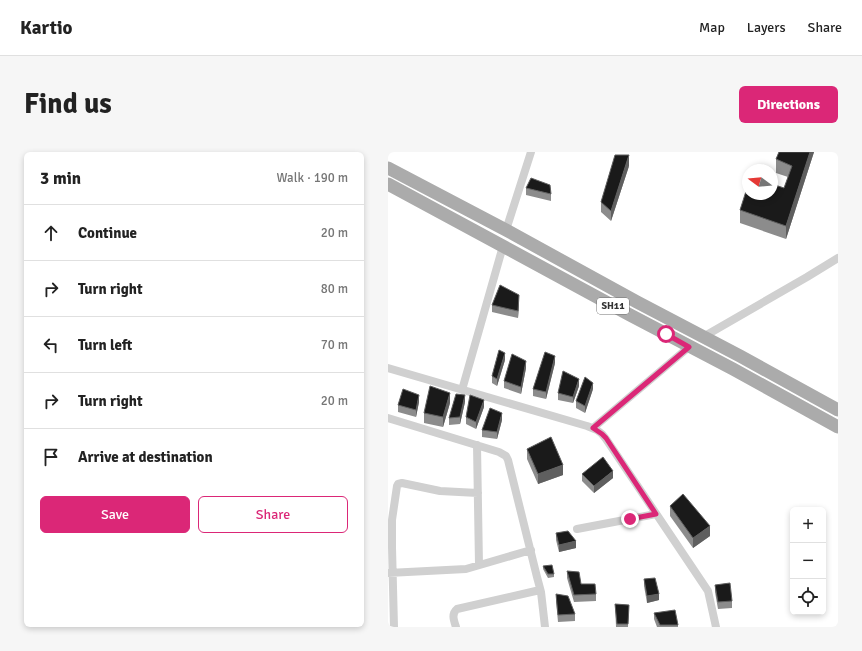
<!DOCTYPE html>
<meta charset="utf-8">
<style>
body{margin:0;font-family:Signika,sans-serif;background:#f6f6f6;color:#222}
.controls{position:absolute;right:12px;bottom:12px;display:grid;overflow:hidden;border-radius:6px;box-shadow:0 2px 6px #0003}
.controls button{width:36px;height:36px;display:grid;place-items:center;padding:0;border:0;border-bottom:1px solid #e0e0e0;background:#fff;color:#222;font:20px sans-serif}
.compass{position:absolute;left:354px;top:12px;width:36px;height:36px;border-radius:50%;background:#fff;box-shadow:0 2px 6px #0003;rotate:286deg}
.stop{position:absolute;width:12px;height:12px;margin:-9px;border:3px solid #db2777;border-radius:50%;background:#fff}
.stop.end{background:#db2777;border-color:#fff;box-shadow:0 1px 4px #0008}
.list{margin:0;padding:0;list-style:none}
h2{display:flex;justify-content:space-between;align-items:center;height:52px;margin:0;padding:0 16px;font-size:17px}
h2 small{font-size:13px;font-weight:400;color:#767676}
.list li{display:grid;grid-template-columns:26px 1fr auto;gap:12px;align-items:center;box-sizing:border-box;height:56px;padding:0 16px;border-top:1px solid #e0e0e0}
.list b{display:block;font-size:15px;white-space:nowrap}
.list em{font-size:13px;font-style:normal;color:#767676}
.actions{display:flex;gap:8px;padding:12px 16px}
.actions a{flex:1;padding:9px 0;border:1px solid #db2777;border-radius:6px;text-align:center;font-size:14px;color:#db2777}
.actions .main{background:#db2777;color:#fff}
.icon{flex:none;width:22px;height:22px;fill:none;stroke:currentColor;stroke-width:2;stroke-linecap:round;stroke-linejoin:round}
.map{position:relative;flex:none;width:450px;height:475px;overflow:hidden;border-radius:6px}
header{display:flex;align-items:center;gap:24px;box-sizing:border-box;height:56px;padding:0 20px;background:#fff;border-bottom:1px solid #e0e0e0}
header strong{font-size:19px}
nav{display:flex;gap:22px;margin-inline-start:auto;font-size:14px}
.intro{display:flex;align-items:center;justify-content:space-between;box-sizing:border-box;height:96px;padding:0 24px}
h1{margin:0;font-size:28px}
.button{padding:10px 18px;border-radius:6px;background:#db2777;color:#fff;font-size:14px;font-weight:700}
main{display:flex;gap:24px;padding:0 24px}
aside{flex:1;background:#fff;border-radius:6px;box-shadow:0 2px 6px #0003}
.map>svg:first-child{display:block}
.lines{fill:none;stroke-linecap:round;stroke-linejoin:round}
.minor{stroke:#d0d0d0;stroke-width:8}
.primary{stroke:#ababab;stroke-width:13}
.wall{fill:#8c8c8c}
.shaded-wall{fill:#5f5f5f}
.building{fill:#1a1a1a;stroke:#5f5f5f}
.route{stroke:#db2777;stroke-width:5}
.labels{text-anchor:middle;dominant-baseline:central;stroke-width:4;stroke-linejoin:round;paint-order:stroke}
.shield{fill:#fff;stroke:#707070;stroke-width:1}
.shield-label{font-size:10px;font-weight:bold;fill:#333}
</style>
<header>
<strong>Kartio</strong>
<nav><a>Map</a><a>Layers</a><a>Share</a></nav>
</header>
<div class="intro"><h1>Find us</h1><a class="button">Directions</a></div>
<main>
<aside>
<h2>3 min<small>Walk · 190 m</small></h2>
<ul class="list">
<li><svg class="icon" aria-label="ahead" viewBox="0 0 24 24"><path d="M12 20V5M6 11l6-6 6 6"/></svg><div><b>Continue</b></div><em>20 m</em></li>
<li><svg class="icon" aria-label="right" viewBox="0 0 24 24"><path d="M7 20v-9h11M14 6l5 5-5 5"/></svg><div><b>Turn right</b></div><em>80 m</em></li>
<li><svg class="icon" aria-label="left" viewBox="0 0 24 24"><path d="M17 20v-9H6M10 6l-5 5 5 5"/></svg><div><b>Turn left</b></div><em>70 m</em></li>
<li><svg class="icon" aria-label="right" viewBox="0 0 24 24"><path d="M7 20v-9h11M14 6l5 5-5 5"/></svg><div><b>Turn right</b></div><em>20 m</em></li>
<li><svg class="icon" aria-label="arrive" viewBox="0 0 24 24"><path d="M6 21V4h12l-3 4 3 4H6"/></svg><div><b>Arrive at destination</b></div></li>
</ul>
<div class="actions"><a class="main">Save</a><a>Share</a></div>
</aside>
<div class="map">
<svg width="450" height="475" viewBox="0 0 450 475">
<rect width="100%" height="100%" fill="#fff"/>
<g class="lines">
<path class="minor" d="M118,78L143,0
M315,185L419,125L450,106
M0,216L199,274L209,278L214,282L218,287L320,439L328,475
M74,238L115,94
M0,266L111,300L118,304L120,308L149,425L153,440L157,475
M205,276L301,195
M89,293L91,413
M189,377L268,362
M0,421L78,417L143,398
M6,475L4,395V368L9,334L10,332L14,331L52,339L90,341
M68,475C66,469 63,462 69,457L152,438"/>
<path class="primary" d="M0,16L118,78L249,150L352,204L450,258
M0,32L111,92L242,163L345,217L450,275"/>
</g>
<path class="wall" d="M391,0H426L398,87L352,71V58L396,36L400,25L388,21V7Z
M241,14L223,69L213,60V50Z
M138,36L163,42V49L138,43Z
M131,150L130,166L104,160V153Z
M117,208L109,234L104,231V224Z
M167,211L158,247L145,244V237Z
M138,216L133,242L116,236V229Z
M191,234L185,251L170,248V241Z
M205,237L197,261L188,256V249Z
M31,250L28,265L10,260V253Z
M77,250L72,272L61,273V266Z
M62,251L55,275L36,271V261Z
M96,255L88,277L78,272V265Z
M114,268L109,287L94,285V278Z
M139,297L175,323L150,332L139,307Z
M194,322L225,326L206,341L194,329Z
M282,354L322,384L305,396L282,364Z
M168,381L188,396L171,400L168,388Z
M155,414L166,422V425L160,426L155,417Z
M179,419L193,432L208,442V449L186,450L179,426Z
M256,427L271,448L259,451L256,434Z
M327,433L344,449V456L330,457L327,440Z
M168,442L187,462V469L170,470L168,449Z
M227,452L241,453L240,475H228Z
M266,461L290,473V475H269L266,467Z"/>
<path class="shaded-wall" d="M422,0H426L398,87V74Z
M241,3V14L223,69V59Z
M131,143V150L130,166V159Z
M117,201V208L109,234V227Z
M167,204V211L158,247V240Z
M138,209V216L133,242V235Z
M191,227V234L185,251V245Z
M205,231V237L197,261V254Z
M62,241V251L55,275V265Z
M31,243V250L28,265V258Z
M77,243V250L72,272V265Z
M96,248V255L88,277V270Z
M114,261V268L109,287V280Z
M175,313V323L150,332V322Z
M225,319V326L206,341V334Z
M322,374V384L305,396V386Z
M188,389V396L171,400V393Z
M271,442V448L259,451V444Z"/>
<path class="building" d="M391,0H422L398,74L352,58L360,33V42H384V32L396,36L404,14L388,7Z
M227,3H241L223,59L213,50Z
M143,26L162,33L163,42L138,36Z
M112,133L131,143L130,159L104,153Z
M111,198L117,201L109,227L104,224Z
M157,200L167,204L158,240L145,237Z
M124,202L138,209L133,235L116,229Z
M175,219L191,227L185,245L170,241Z
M197,225L205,231L197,254L188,249Z
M42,234L62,241L55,265L36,261Z
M15,237L31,243L28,258L10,253Z
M68,242L77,243L72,265L61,266Z
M82,243L96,248L88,270L78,265Z
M102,256L114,261L109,280L94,278Z
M163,285L175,313L150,322L139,297Z
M215,305L225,319L206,334L194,322Z
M295,342L322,374L305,386L282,354Z
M180,379L188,389L171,393L168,381Z
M164,413L166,422H160L155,414Z
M179,419L191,420L193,432H207L208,442L186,443Z
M267,426L271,442L259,444L256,427Z
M342,431L344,449L330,450L327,433Z
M168,442L180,444L187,462L170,463Z
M227,452L241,453L240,472H229Z
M287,458L290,473H272L266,461Z"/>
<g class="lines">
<path class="route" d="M242,367L268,362L218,286L214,282L205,276L301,195L278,182"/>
</g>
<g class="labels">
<rect class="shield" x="209" y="146" width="32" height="16" rx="3"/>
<g class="shield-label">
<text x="225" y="154">SH11</text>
</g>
</g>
</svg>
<div class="controls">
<button>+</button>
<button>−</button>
<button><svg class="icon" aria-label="locate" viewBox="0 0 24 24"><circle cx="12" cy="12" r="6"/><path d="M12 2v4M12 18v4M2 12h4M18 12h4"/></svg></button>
</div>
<svg class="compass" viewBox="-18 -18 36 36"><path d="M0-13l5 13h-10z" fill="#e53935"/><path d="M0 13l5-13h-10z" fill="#767676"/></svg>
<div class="stop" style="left:278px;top:182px"></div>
<div class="stop end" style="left:242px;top:367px"></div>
</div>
</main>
